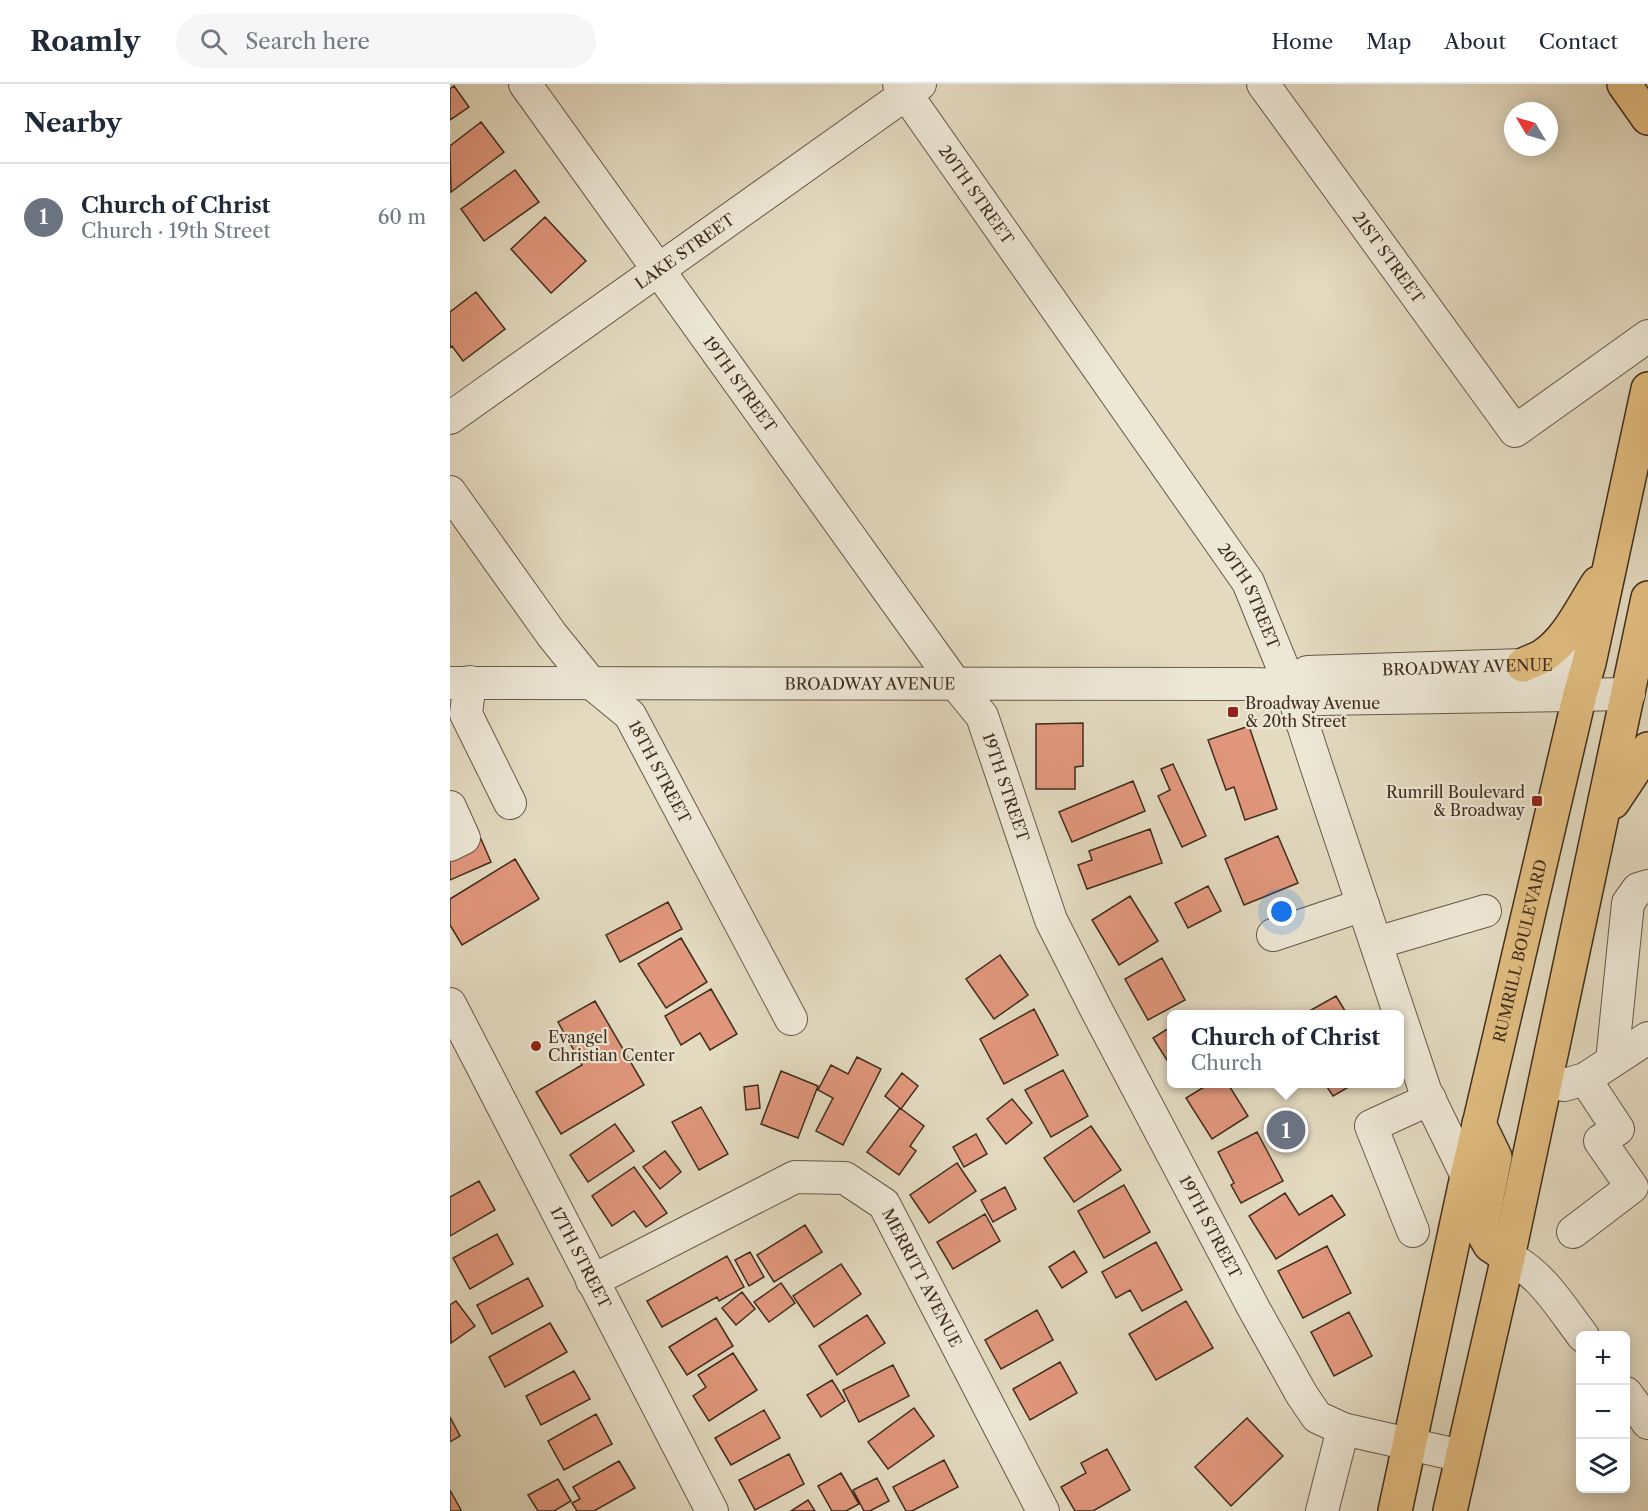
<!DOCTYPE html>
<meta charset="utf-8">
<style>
body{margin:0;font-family:"Libre Caslon Text",serif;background:#f6f6f7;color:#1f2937}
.controls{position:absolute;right:18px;bottom:18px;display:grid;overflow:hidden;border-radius:9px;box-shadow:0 3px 15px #0003}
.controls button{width:54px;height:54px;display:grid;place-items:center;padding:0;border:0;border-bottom:2px solid #e0e1e3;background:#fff;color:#1f2937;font:30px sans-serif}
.compass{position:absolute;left:1054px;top:18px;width:54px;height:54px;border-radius:50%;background:#fff;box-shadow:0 3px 15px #0003;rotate:308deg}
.you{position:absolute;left:832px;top:828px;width:21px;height:21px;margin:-15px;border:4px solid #fff;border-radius:50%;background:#1a73e8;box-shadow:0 0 0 9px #1a73e833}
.badge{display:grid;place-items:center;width:39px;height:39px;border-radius:50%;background:#2563eb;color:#fff;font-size:20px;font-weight:700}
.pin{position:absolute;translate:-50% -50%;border:3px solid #fff;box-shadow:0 2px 6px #0006}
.popup{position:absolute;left:717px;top:926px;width:237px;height:78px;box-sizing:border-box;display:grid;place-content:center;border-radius:9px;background:#fff;filter:drop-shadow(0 2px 4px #0005);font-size:20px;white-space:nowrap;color:#747a83}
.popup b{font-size:22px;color:#1f2937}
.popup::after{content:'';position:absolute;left:50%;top:100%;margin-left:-12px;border:12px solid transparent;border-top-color:#fff}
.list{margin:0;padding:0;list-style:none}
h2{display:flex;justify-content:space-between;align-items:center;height:78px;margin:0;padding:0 24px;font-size:26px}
h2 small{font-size:20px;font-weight:400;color:#747a83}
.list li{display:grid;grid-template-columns:39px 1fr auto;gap:18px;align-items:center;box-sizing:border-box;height:108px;padding:0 24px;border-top:2px solid #e0e1e3}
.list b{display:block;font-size:22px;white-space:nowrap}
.list p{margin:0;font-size:20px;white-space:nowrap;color:#747a83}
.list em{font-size:20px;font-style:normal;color:#747a83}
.icon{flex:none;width:33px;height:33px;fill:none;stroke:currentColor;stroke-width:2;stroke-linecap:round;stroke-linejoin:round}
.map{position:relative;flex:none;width:1198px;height:1427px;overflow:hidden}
header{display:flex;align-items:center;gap:36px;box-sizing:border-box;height:84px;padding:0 30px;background:#fff;border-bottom:2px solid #e0e1e3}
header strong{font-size:28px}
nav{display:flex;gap:33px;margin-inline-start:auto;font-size:21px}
.search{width:420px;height:54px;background:#f6f6f7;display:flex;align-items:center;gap:15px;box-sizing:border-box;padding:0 21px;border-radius:33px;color:#747a83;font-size:22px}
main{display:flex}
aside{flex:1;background:#fff}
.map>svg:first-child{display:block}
.building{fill:#e1977c;stroke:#402d1d;stroke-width:1.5}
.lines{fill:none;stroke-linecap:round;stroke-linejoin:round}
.minor-casing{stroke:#695846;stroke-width:34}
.major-casing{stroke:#402d1d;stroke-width:36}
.minor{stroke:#ede7d6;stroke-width:32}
.major{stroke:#e2bd80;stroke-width:33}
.poi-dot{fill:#8f2418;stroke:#ede7d6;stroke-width:2}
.labels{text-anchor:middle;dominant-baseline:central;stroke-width:4.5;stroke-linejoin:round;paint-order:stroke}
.street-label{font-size:16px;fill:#402d1d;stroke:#ede7d6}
.poi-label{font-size:16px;fill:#402d1d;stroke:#ede7d6;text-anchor:start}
</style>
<header>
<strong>Roamly</strong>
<div class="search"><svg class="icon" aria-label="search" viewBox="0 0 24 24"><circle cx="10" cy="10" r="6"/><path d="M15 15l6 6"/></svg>Search here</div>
<nav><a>Home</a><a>Map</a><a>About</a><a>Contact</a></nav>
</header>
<main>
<aside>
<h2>Nearby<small></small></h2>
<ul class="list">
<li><span class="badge" style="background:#6b7280">1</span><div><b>Church of Christ</b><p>Church · 19th Street</p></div><em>60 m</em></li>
</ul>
</aside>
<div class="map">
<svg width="1198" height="1427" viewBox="0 0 1198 1427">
<rect width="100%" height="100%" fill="#e3dac0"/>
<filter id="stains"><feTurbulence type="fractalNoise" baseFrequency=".00333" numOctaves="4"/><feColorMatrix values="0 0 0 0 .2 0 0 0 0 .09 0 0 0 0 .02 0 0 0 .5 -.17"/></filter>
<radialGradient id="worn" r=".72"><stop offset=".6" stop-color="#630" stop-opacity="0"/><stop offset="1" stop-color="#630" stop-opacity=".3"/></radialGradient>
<path class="building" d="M4,2L19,23L0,36V5Z
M31,38L54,68L1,108L0,62Z
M65,86L89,118L34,157L11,125Z
M95,133L136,177L101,209L61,165Z
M26,208L55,245L13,277L2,262L0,264V228Z
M633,639V682L625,683V705H586V640Z
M799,642L827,725L795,736L784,703L776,706L758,656Z
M723,680L756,752L732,763L708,712L720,706L711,685Z
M683,697L695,727L622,758L609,728Z
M700,745L712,779L637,805L628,781L642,776L639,767Z
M828,752L848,799L794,821L775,775Z
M31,755L41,778L0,796V769Z
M65,775L89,815L12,861L0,841V815Z
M758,802L771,827L738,844L725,819Z
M680,812L708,857L669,881L642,836Z
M218,818L232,845L170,878L156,851Z
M231,854L257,898L216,924L188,880Z
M550,871L578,911L544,935L516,895Z
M712,874L735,916L698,936L675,895Z
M261,905L287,950L260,966L250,949L231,961L215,932Z
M886,912L897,930H854Z
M145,917L194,1001L111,1050L86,1008L132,981L108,938Z
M584,925L608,971L554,1000L530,955Z
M722,942V984L703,954Z
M407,973L431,985L393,1061L366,1047L383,1014L368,1006L381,981L398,990Z
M613,986L638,1032L601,1053L575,1006Z
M331,987L368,1002L348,1054L311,1040Z
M452,989L468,1002L451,1025L435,1012Z
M759,1000H778L798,1032L762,1055L736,1014Z
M875,1000H904L883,1012Z
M308,1001L310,1024L296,1026L294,1003Z
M562,1015L582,1039L556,1060L537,1035Z
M251,1023L278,1070L249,1086L222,1038Z
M450,1024L474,1042L460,1062L466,1067L449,1091L417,1068Z
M165,1040L184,1067L138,1098L120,1071Z
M641,1042L671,1086L624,1118L594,1074Z
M807,1048L833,1097L791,1119L781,1101L784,1099L768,1068Z
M526,1050L537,1070L514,1083L503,1063Z
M215,1067L231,1088L210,1105L193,1083Z
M507,1079L526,1107L479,1139L460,1111Z
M184,1083L217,1129L196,1143L184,1127L162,1142L142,1112Z
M29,1097L45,1126L0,1152V1113Z
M674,1101L700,1148L654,1174L628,1127Z
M555,1103L566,1125L543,1138L531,1116Z
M835,1109L849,1131L882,1111L895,1131L826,1175L799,1132Z
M535,1130L550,1157L503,1185L487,1158Z
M355,1141L372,1168L324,1198L307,1171Z
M47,1150L63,1180L20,1205L3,1174Z
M706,1158L732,1206L692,1227L680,1206L666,1214L652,1188Z
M877,1162L901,1209L853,1234L828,1187Z
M624,1167L637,1188L612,1204L599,1183Z
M300,1168L314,1193L299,1202L285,1176Z
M277,1172L294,1203L269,1217L267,1213L212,1243L197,1217Z
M391,1180L411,1210L364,1243L343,1212Z
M78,1194L93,1222L42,1250L27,1221Z
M331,1199L345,1219L319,1238L304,1218Z
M292,1208L305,1225L286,1241L272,1224Z
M6,1217L25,1242L1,1259L0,1221Z
M736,1217L763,1264L706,1296L679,1250Z
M587,1226L603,1256L551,1285L535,1256Z
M899,1228L922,1272L884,1292L861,1248Z
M417,1231L435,1259L387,1291L369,1262Z
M266,1234L283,1262L237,1291L219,1263Z
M100,1239L117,1268L55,1303L39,1273Z
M283,1269L307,1306L259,1337L243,1312L256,1303L248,1291Z
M610,1278L627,1309L580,1336L563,1305Z
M443,1281L459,1312L409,1338L393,1306Z
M124,1287L140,1315L91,1341L76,1312Z
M382,1296L395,1317L371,1333L357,1311Z
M464,1324L484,1352L438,1385L418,1358Z
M314,1326L330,1354L281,1381L265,1354Z
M146,1330L162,1360L114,1386L98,1357Z
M0,1333L10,1352L0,1358Z
M797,1334L833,1372L781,1422L745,1383Z
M657,1365L680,1406L643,1427H625L611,1403L636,1389L631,1379Z
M339,1370L354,1400L305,1426L289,1396Z
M494,1376L508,1403L462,1427H456L443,1403Z
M169,1377L185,1404L144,1427H127L122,1419L130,1415L123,1403Z
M391,1389L409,1420L396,1427H382L368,1402Z
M427,1394L439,1417L420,1427H414L403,1406Z
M108,1395L121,1417L104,1427H88L78,1411Z
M0,1406L11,1426L8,1427H0Z
M358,1416L365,1427H341Z"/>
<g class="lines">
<g class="minor-casing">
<g id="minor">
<path id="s1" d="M75,0L504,598L532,632L601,836L646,925L804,1225L852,1311L867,1333L893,1345L1012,1372"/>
<path id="s2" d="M449,0L798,498L840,601L867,684L975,1006L1017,1092"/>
<path id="s3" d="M813,0L1065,347L1198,252"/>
<path id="s4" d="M0,334L470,0"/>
<path id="s5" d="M0,408L102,551L140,598L180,631L341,935"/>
<path d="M20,598L16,630L60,719"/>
<path id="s6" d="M0,599L798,600L840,601L868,615L1179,610"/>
<path id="s7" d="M840,601L857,588L1073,581H1111L1139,579"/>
<path d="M0,723L14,754L0,761"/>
<path d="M823,851L913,821"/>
<path d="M926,859L1035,827"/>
<path id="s8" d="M0,920L262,1427"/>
<path d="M1162,977L1178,819L1188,805L1198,802"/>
<path d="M1095,998L1114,1001L1135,995L1198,954"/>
<path d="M963,1147L921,1042L980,1015"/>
<path d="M1123,1148L1182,1103L1150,1057L1168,1045L1135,995"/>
<path d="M1058,1173C1092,1190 1110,1222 1133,1252"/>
<path id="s9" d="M142,1197L345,1093L395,1094L434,1120L593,1427"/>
<path d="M1176,1309L1198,1339"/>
<path d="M872,1427L893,1345"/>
</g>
</g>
<g class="major-casing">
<g id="major">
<path d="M1174,0L1198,34"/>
<path d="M1073,581C1079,578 1085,576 1091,573C1117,558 1132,523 1148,499"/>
<path d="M1163,718L1198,665"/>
<path d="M1029,1040L1045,1073L1032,1138L1033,1149L1040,1161L1058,1173"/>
<path id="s10" d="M945,1427L1017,1092L1130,610L1139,579L1198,305"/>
<path d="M1000,1427L1058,1173L1198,514"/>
</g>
</g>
<use href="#minor" class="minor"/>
<use href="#major" class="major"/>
</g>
<g class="poi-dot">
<rect x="777" y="622" width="12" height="12" rx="3"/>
<rect x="1081" y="711" width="12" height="12" rx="3"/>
<circle cx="86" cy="962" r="6"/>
</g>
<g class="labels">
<g class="street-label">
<text stroke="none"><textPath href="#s2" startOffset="135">20TH STREET</textPath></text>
<text stroke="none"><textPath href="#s4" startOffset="288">LAKE STREET</textPath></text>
<text stroke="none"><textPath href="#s3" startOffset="214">21ST STREET</textPath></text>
<text stroke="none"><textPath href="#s1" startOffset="369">19TH STREET</textPath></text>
<text stroke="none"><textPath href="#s2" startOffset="621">20TH STREET</textPath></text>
<text stroke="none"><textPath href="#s7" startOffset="182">BROADWAY AVENUE</textPath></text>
<text stroke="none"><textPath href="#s6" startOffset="420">BROADWAY AVENUE</textPath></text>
<text stroke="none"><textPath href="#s5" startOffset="352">18TH STREET</textPath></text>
<text stroke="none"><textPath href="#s1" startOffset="855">19TH STREET</textPath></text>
<text stroke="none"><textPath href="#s10" startOffset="574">RUMRILL BOULEVARD</textPath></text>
<text stroke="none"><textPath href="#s1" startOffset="1341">19TH STREET</textPath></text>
<text stroke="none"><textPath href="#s8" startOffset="285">17TH STREET</textPath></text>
<text stroke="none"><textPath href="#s9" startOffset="408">MERRITT AVENUE</textPath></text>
</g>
<g class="poi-label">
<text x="795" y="619">Broadway Avenue<tspan x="795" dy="18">&amp; 20th Street</tspan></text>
<text x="1075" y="708" text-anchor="end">Rumrill Boulevard<tspan x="1075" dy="18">&amp; Broadway</tspan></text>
<text x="98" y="953">Evangel<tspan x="98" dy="18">Christian Center</tspan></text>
</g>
</g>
<rect width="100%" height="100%" filter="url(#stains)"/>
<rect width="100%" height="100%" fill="url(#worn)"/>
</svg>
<div class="controls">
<button>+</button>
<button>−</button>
<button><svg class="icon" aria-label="layers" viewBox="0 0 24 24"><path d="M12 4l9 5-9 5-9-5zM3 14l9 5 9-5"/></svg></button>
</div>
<svg class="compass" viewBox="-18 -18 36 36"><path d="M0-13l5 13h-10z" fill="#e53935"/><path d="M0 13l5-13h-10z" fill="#747a83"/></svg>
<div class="you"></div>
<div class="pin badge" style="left:836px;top:1046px;background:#6b7280">1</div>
<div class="popup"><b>Church of Christ</b>Church</div>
</div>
</main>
